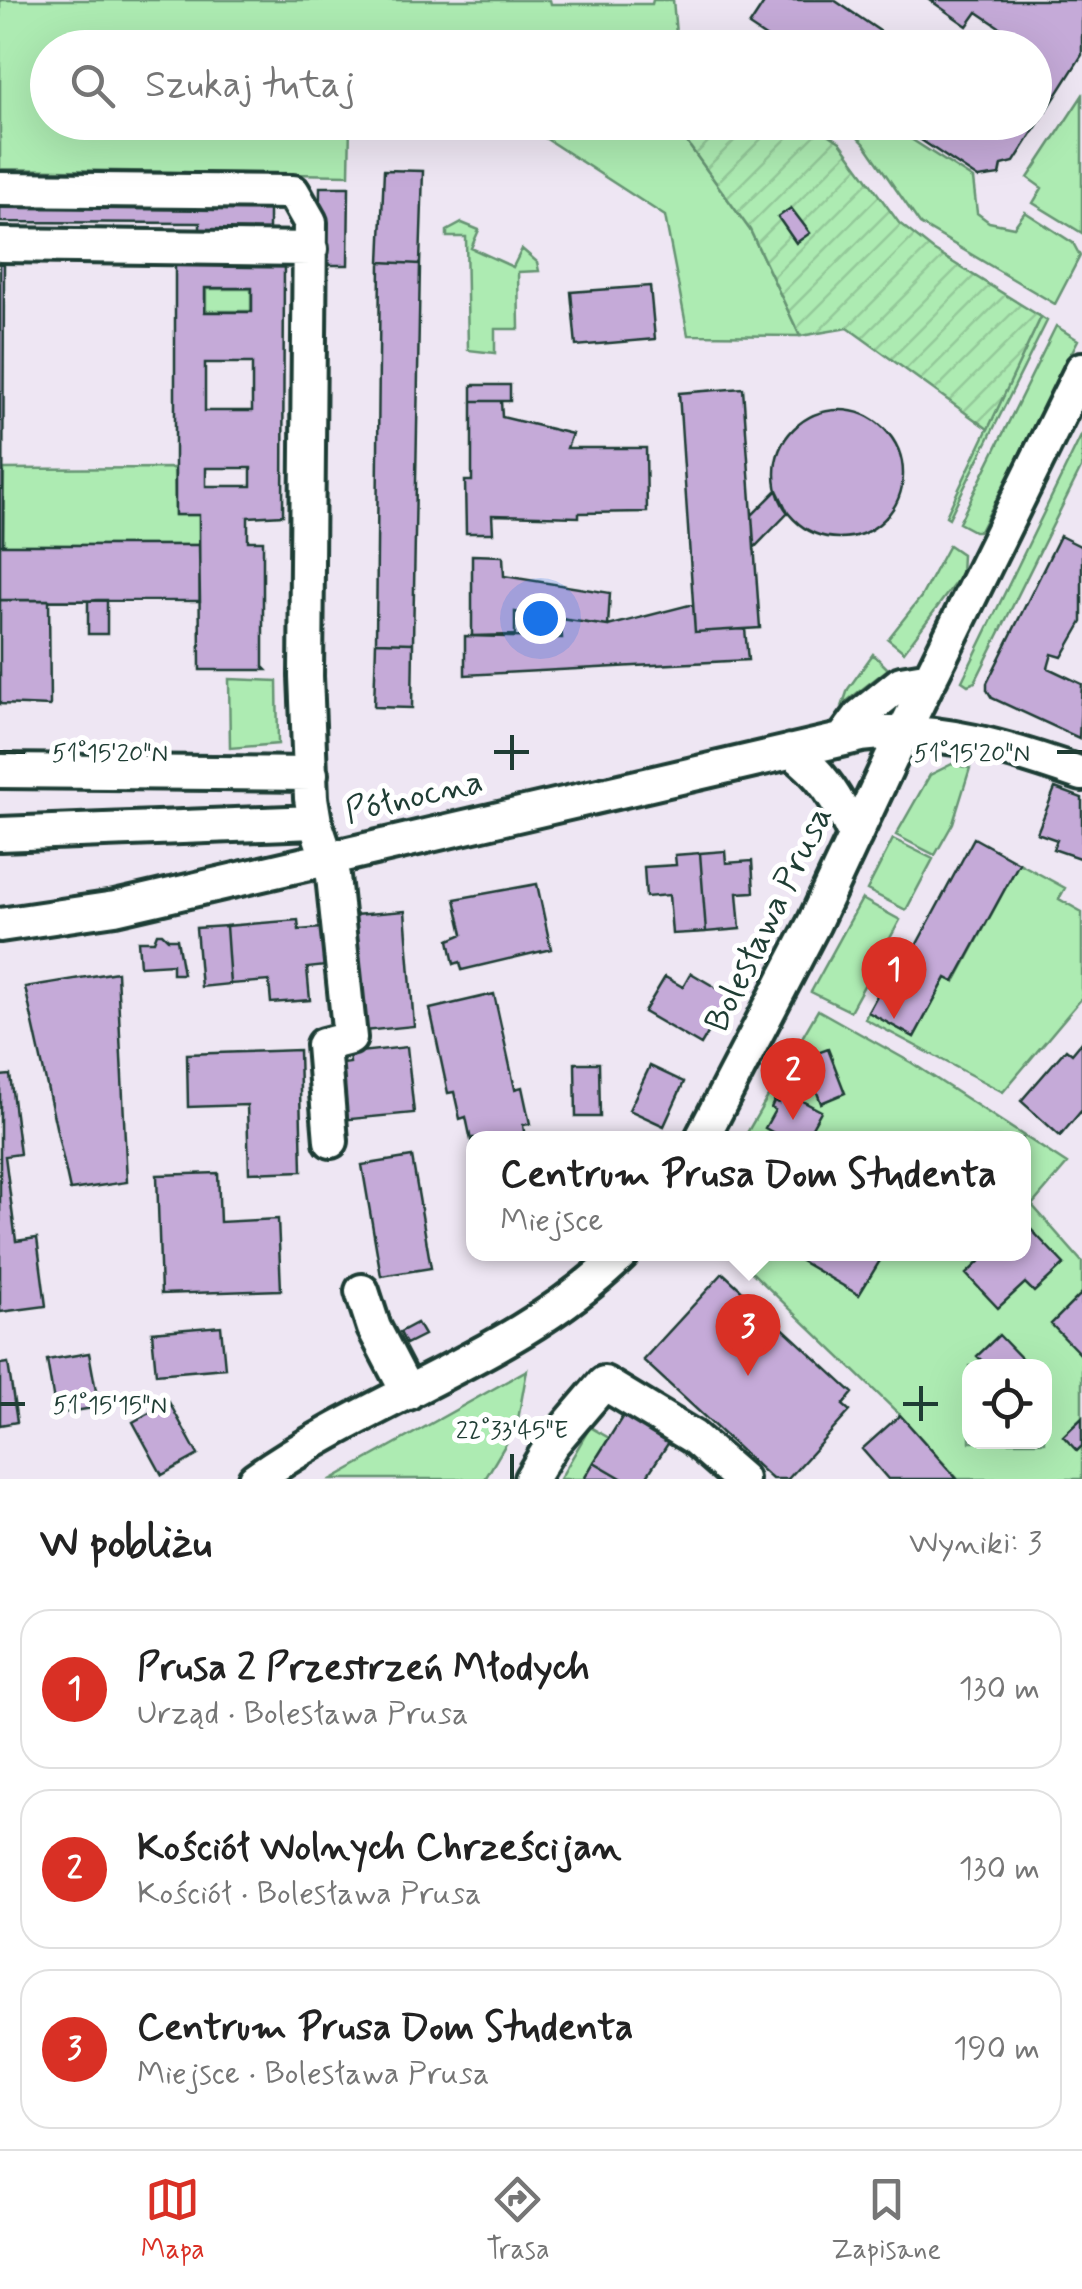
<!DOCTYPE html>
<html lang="pl">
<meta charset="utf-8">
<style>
body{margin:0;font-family:Mynerve,sans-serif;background:#f6f6f6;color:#222}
.controls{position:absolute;right:30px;bottom:30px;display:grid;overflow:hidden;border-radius:20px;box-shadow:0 10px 40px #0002}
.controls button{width:90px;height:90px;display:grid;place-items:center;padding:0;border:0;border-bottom:2px solid #e0e0e0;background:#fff;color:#222;font:50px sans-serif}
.you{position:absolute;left:540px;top:618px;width:35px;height:35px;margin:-25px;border:8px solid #fff;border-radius:50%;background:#1a73e8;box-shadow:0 0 0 15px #1a73e833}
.badge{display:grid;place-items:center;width:65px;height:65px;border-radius:50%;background:#d93025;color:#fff;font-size:32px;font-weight:700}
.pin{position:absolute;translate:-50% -82px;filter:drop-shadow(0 2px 5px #0008)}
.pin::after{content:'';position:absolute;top:52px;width:35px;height:30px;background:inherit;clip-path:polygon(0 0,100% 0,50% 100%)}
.popup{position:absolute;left:466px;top:1131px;width:565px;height:130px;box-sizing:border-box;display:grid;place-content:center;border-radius:20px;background:#fff;filter:drop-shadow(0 2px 8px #0005);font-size:32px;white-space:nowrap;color:#767676}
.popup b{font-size:38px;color:#222}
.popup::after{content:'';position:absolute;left:50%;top:100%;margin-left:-20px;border:20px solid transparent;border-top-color:#fff}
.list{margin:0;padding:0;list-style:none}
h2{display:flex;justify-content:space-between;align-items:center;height:130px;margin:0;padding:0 40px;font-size:42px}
h2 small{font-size:32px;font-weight:400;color:#767676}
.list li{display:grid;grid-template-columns:65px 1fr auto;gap:30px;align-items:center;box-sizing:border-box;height:160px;margin:0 20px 20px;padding:0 20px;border:2px solid #e0e0e0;border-radius:30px}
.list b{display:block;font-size:38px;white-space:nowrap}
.list p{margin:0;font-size:32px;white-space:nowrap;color:#767676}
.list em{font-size:32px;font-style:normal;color:#767676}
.icon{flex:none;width:55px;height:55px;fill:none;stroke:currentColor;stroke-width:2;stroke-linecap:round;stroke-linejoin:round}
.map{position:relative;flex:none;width:1082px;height:1479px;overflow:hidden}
.search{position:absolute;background:#fff;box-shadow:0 10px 40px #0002;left:30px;right:30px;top:30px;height:110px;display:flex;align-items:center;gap:25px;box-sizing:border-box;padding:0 35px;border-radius:55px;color:#767676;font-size:38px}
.sheet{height:670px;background:#fff}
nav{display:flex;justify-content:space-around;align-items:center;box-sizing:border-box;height:140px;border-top:2px solid #e0e0e0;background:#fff;font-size:28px;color:#767676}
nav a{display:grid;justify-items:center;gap:5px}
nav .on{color:#d93025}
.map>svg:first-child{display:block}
.grass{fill:#adebb2;stroke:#669473;stroke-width:2.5;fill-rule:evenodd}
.garden{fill:url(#garden-furrows);stroke:#669473;stroke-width:2.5}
.building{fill:#c5aad8;stroke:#1f3d34;stroke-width:2.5;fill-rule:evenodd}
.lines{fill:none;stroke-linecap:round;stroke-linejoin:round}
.minor-casing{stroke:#1f3d34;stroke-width:40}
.minor{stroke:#fff;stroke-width:32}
.ticks{fill:none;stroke:#1f3d34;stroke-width:4}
.labels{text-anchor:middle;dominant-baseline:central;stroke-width:10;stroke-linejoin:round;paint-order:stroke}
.street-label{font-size:35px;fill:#1f3d34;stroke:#fff}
.ticks-label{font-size:25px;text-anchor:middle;fill:#1f3d34;stroke:#fff;stroke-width:10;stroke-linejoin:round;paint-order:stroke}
</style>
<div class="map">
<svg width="1082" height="1479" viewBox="0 0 1082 1479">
<defs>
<pattern id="garden-furrows" width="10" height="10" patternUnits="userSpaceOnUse" patternTransform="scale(2.5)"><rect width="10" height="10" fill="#adebb2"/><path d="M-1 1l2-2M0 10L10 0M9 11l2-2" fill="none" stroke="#94ca9a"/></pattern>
</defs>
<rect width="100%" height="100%" fill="#eee6f3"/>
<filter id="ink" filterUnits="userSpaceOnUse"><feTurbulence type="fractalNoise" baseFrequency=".01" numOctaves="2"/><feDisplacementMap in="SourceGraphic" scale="20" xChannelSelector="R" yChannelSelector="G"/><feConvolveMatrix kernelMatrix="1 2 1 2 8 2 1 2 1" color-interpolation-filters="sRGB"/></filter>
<g filter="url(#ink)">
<path class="grass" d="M0,0H550L551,4H652L653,0H673L676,34L650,47L48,48V122L350,123L349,175L0,169Z
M1082,96V233L1033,203L1042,188L1028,178Z
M481,123H673L750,230L800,336L688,335L665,216L528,127Z
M844,123H886L973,179L977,213L989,222L1014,227L1025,212L1073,243L1080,256L1055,304L920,224L864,143Z
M462,223L479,230L471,248L513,267L522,249L537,262L539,271L518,272L519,329H495V353L468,350L466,237H447V231Z
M206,289H251V311H206Z
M1041,317L1047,321L949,518L946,516Z
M1056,326L1078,340L980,531H974L959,523Z
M1082,434V466L975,682L968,685L962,681Z
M174,468L175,515H199V545H3L4,469Z
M949,545L962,554L961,575L904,652L888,639L921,597Z
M873,654L888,669L843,704L848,689Z
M229,679L277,681L278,744L230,748Z
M952,764L970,768L953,823L935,855L896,835L930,775Z
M893,839L933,859L906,910L867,890Z
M1019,863L1065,888L1059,899L1082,912V998L1003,1092L865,1019L868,1012L914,1037L946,978L955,982Z
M862,899L900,920L850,1011L811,992Z
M818,1010L912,1063L1067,1164L1032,1205L1082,1262V1479H958L900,1415L733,1254H1023V1138H744ZM970,1366H1044V1442H970Z
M527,1370L517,1425L485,1479H332Z
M590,1427L609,1438L594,1462L623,1479H560Z"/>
<path class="garden" d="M673,123H812L840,142L899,223L933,250L1041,317L988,429L848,328L800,336L750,230Z"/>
<path class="building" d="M766,0H834L905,48H782L749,26Z
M930,0H1082V55L1014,162L1002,165L1000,175L978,178L894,122H1034V48H1007L1014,37L977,12L967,26Z
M384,170L423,171L420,264L380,262Z
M320,187H349L348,265H319Z
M0,194L269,195V232H200V223L0,222Z
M791,208L810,233L796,243L778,217Z
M175,259L284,260L283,515L248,517V541H263V667L266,670H200L199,515H175ZM205,288H252V312H205ZM205,363H252V411H205ZM206,468H251V486H206Z
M0,260H4L3,545H0Z
M380,262L420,264L413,643L376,642Z
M650,286L655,339L576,346L571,292Z
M472,385H510V401H472Z
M743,388L760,628L695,632L679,393Z
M472,401H501L502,417L572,434L567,448H646L647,512L579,513V517L492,515L493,533H466L465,481H472Z
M775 474a64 64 0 1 1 128 0a64 64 0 1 1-128 0Z
M777,490L788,513L754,548L752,515Z
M1060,536L1082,547V622L1062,657L1052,654L1048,668L1082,684L1079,738L992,698L987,690V683Z
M0,545H199L200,601L0,600Z
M472,555L503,556L504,576L610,593L608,626L515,612V635L472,636Z
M0,600H49L50,706L0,704Z
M97,600H107V634H88V601Z
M693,604L695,632L745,629L748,660L465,675V636L562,638L561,619L608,626Z
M376,642L413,643L412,708L374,707Z
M1055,788L1082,798V859L1053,849L1057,840L1037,833Z
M974,838L1019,863L954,982L946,978L914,1037L868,1012L902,950L911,955Z
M725,851L726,863L752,861L754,892L737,893L740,929L706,932L700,853Z
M700,853L706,932L672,934L669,895L646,897L644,867L676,865L675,855Z
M537,884L551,949L462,970L460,962L454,964L449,940L463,934L455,899Z
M405,911L414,1026L364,1031L354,915Z
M298,920L299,930L322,928L326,966L307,968L310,1000L271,1003L269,981L230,984L226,926Z
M226,926L230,984L201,987L196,928Z
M157,933H162L168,939H177L183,974H172V964L140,966L138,941H154Z
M117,972L127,1182L70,1190L25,987Z
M691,973L730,996L701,1045L644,1012L665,977L683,987Z
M494,994L515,1089L522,1087L530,1124L523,1125L525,1138H473V1150L466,1117L460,1119L454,1092L448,1093L430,1009Z
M1082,1042V1110L1060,1136L1021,1101L1066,1049L1072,1054Z
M407,1047L414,1113L341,1120L336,1065L350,1063L349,1053Z
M828,1049L845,1093L821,1103L804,1058Z
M299,1050L302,1171L249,1173L247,1105L188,1107L187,1054Z
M575,1063H599L600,1117H576Z
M650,1066L684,1082L664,1126L629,1110Z
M10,1075L20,1154L5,1156L16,1241L37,1238L46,1306L0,1312V1076Z
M785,1092L821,1111L806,1138H783L765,1128L775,1110L771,1108L774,1101L779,1103Z
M412,1157L431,1268L381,1276L362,1165Z
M218,1173L220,1222L278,1219L281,1290L161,1294L157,1175Z
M1023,1221L1064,1264L1034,1292L1025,1283L998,1308L966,1274L987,1254H1023Z
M789,1254H884L859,1295Z
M723,1273L853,1393L843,1405L850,1411L788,1479H772L643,1360Z
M1082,1293V1356L1051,1324Z
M417,1323L424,1335L406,1344L400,1332Z
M221,1326L225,1368L156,1374L152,1332Z
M999,1335L1023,1360L1016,1366H987L977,1356Z
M89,1353L99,1407L56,1414L47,1360Z
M8,1363L17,1422L0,1425V1364Z
M169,1402L198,1455L162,1475L133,1422Z
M626,1411L673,1436L645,1479H623L594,1462Z
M900,1415L942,1462L957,1479H888L862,1449Z
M1082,1418V1446L1077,1451L1063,1436Z
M594,1462L623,1479H584Z"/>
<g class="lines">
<g class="minor-casing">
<path id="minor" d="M0,189L293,192L310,222L306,676L311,798L315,822L333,876L350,1038L323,1045L331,1141
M0,245L311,249
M843,739L860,716L901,683L931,678
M791,751C823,773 839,802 855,836
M0,771L311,774
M0,834L315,822
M0,925L115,908L862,735C935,725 1014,750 1082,774
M702,1138L814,923L903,733L1082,369
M362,1291L374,1328L408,1393
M255,1479C372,1396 519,1356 622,1254
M531,1479L552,1444L604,1383L693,1437L741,1479"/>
</g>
<use href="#minor" class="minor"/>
</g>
</g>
<path class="ticks" d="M512,735V770M0,752H25M494,752H529M1057,752H1082M921,1386V1421M0,1404H25M903,1404H938M512,1454V1479"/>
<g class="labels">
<g class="street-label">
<text transform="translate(414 797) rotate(-13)">Północna</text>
<text transform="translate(769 919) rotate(-64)">Bolesława Prusa</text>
</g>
</g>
<g class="ticks-label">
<text x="110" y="761">51°15'20"N</text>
<text x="972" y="761">51°15'20"N</text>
<text x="110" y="1413">51°15'15"N</text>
<text x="512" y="1438">22°33'45"E</text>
</g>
</svg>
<div class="controls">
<button><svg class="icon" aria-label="locate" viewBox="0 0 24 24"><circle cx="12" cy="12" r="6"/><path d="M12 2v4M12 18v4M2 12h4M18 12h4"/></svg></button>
</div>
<div class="you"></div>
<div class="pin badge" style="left:894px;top:1019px">1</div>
<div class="pin badge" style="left:793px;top:1120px">2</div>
<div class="pin badge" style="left:748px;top:1376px">3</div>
<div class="popup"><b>Centrum Prusa Dom Studenta</b>Miejsce</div>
<div class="search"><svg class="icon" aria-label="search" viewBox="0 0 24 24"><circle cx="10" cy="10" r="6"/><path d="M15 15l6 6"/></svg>Szukaj tutaj</div>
</div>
<section class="sheet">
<h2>W pobliżu<small>Wyniki: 3</small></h2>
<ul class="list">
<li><span class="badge">1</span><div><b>Prusa 2 Przestrzeń Młodych</b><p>Urząd · Bolesława Prusa</p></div><em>130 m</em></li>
<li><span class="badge">2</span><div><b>Kościół Wolnych Chrześcijan</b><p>Kościół · Bolesława Prusa</p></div><em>130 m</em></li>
<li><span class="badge">3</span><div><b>Centrum Prusa Dom Studenta</b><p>Miejsce · Bolesława Prusa</p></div><em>190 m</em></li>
</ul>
</section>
<nav>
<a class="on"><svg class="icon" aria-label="map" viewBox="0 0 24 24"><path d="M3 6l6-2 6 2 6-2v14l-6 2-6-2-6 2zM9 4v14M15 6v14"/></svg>Mapa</a>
<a><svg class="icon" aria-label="directions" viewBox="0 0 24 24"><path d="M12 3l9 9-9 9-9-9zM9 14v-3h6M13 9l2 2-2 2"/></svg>Trasa</a>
<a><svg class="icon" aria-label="saved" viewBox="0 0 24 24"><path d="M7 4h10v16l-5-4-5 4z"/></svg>Zapisane</a>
</nav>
